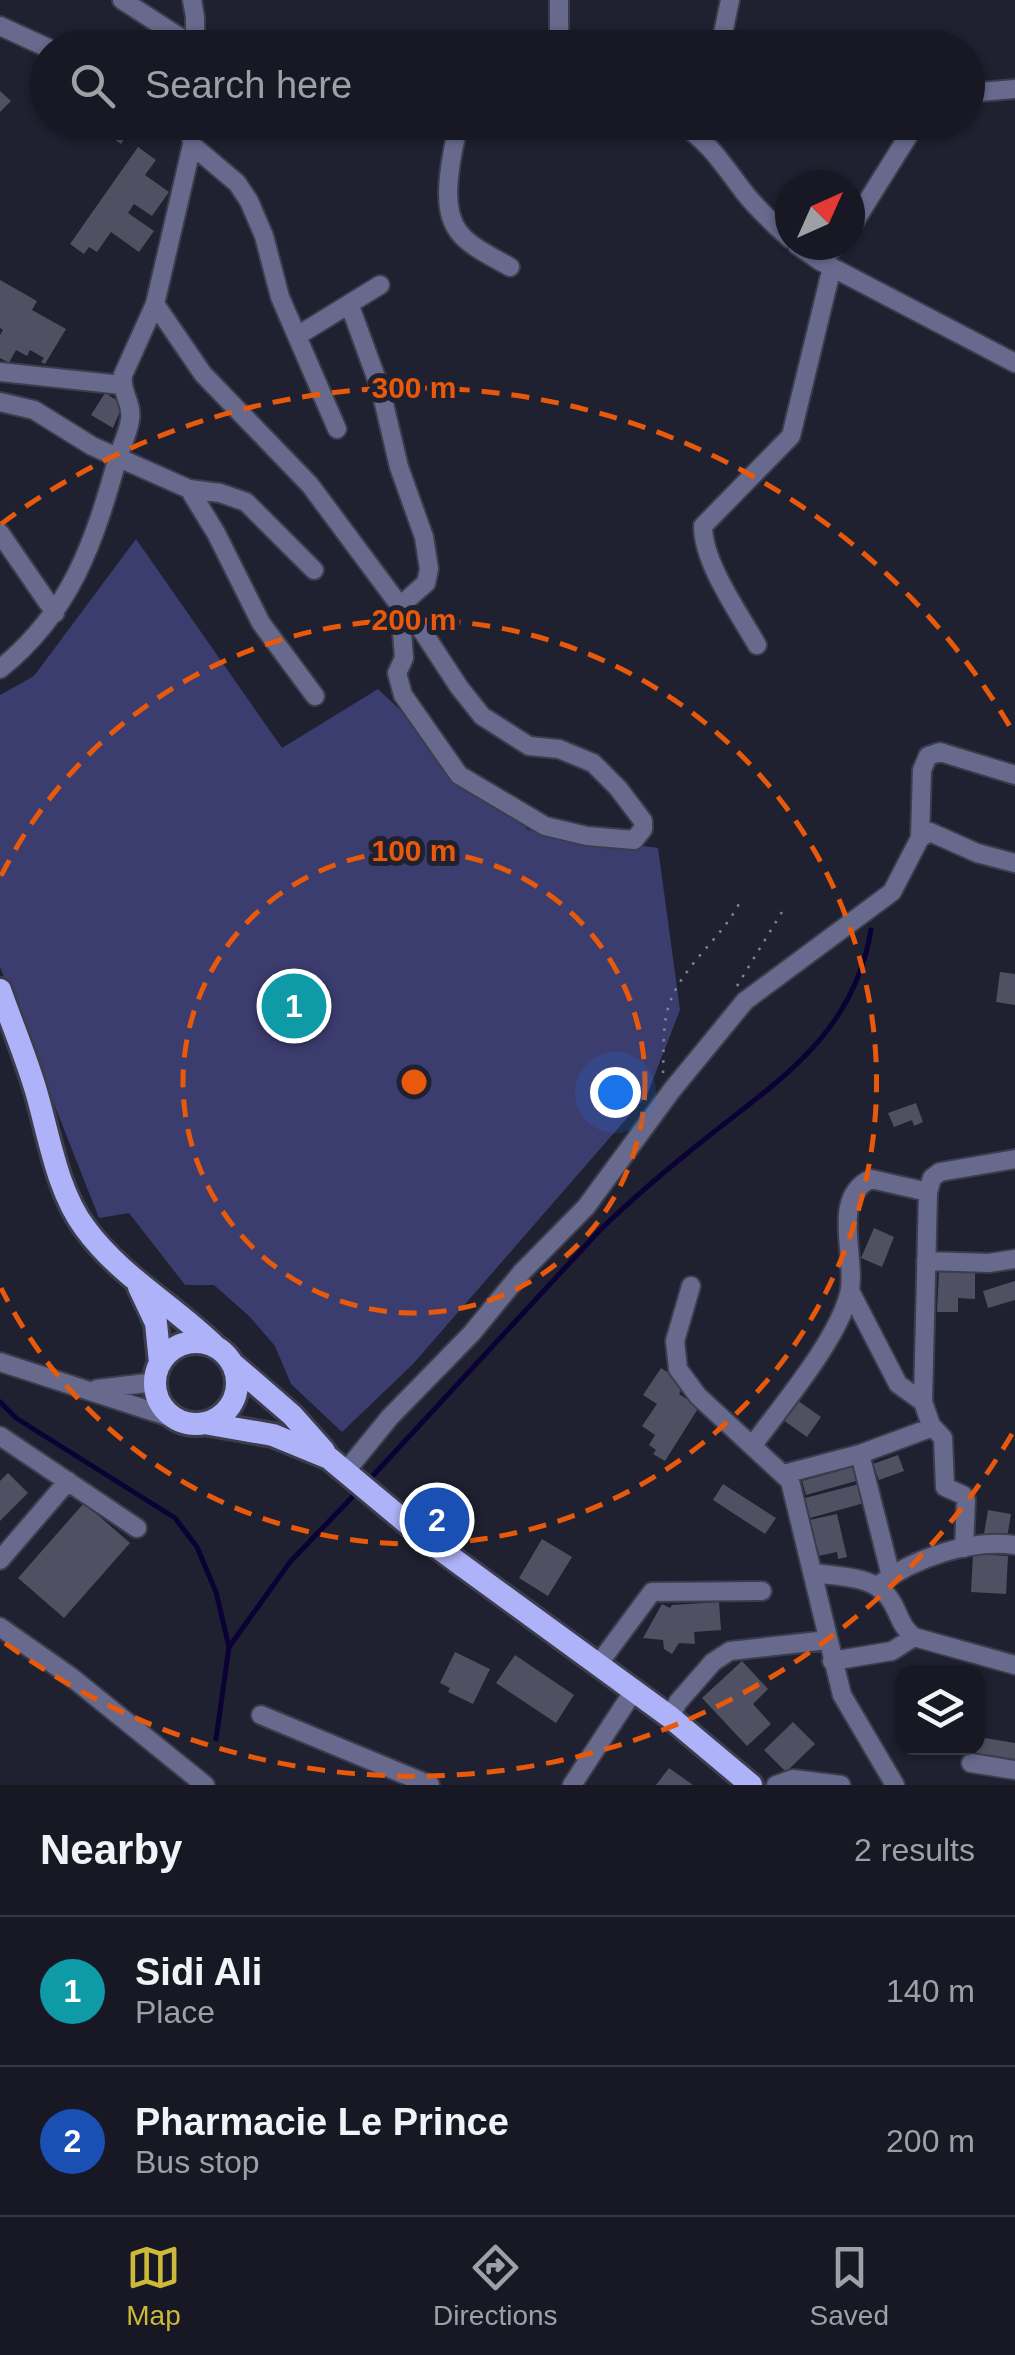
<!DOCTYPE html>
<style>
body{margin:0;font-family:Arial,sans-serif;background:#20212c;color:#f1f3f6}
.controls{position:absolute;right:30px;bottom:30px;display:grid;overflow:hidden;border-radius:20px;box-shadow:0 2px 8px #0004}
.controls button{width:90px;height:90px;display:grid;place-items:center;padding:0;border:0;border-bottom:2px solid #363741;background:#171824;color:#f1f3f6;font:50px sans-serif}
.compass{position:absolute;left:775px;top:170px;width:90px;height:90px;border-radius:50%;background:#171824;box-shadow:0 2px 8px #0004;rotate:45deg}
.you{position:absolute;left:615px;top:1092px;width:35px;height:35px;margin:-25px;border:8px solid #fff;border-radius:50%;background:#1a73e8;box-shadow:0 0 0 15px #1a73e833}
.badge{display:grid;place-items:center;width:65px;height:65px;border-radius:50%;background:#ccb939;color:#fff;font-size:32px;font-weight:700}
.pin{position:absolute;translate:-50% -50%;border:5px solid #fff;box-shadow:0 2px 10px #0006}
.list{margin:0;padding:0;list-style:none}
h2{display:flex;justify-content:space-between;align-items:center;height:130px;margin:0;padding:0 40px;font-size:42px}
h2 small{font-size:32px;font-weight:400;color:#9ea0a6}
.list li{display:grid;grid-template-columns:65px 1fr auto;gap:30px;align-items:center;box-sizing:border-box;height:150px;padding:0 40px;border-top:2px solid #363741}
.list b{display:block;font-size:38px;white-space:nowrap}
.list p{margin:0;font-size:32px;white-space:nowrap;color:#9ea0a6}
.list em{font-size:32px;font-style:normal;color:#9ea0a6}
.icon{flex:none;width:55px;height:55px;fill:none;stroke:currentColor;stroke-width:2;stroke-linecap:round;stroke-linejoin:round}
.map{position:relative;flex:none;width:1015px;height:1785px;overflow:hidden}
.search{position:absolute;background:#171824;box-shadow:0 2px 8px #0004;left:30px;right:30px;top:30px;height:110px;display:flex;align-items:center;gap:25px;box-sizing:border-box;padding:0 35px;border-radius:55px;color:#9ea0a6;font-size:38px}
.sheet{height:430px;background:#171824}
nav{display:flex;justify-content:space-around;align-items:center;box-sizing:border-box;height:140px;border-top:2px solid #363741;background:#171824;font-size:28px;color:#9ea0a6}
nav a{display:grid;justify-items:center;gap:5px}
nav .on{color:#ccb939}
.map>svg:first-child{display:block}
.green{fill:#3c3d6f}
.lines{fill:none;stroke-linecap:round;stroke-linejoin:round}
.stream{stroke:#0c0134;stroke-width:5}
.building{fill:#4f5062}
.minor-casing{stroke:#3c3d4c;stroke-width:22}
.major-casing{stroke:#3c3d4c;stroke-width:28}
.path{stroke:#838492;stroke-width:2.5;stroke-dasharray:2.5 8;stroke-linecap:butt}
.minor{stroke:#676a8c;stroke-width:18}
.major{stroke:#aeb3f9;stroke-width:22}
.ring{fill:none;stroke:#e8590c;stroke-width:5;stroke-dasharray:18 12}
.centre{fill:#e8590c;stroke:#1f2030;stroke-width:5}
.ring-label{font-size:30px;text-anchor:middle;font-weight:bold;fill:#e8590c;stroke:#1f2030;stroke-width:10;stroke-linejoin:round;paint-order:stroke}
</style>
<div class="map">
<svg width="1015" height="1785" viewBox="0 0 1015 1785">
<rect width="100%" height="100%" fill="#1f2030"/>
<path class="green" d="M136,539L282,748L378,689L528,830L658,848L680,1010L647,1095L413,1364L342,1432L291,1384L275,1346L249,1316L214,1285H185L129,1213L99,1218L0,967V695L34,676Z"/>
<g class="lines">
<path class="stream" d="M0,1402L16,1418L175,1518L197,1547L216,1592L229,1647L216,1739
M368,1481L600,1230C635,1196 672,1165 710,1135C785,1076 854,1031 871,930
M229,1647L290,1562L357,1492"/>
</g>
<path class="building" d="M0,91L11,101L0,112Z
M89,122H135L121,144Z
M138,147L156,160L145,175L169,192L152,216L134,204L128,213L154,231L139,252L111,232L97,252L89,247L84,254L70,244Z
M0,280L37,301L32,310L66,329L45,364L41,362L44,358L30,350L27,356L16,350L9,363L0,358V335L3,330L0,328Z
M105,393L123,404L113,428L91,415Z
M1000,972L1015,974V1005L996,1002Z
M292,995L304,1003L296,1016L284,1009Z
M916,1103L923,1122L914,1126L912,1120L894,1127L888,1113Z
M874,1228L894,1237L882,1267L861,1258Z
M939,1272L975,1273V1299L958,1298V1312H937Z
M1015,1281V1300L988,1308L983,1291Z
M661,1368L685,1383L679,1394L699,1407L665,1461L653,1454L656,1450L649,1445L655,1435L642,1426L657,1404L643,1395Z
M797,1400L821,1417L807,1437L783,1420Z
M898,1455L904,1471L879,1480L873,1464Z
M859,1465L863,1479L806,1495L802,1481Z
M8,1473L28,1493L0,1521V1481Z
M863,1483L868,1502L810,1518L805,1498Z
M723,1484L776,1518L765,1534L713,1500Z
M84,1503L130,1543L64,1618L18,1578Z
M988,1510L1011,1514L1007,1538L984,1534Z
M837,1514L847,1557L838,1559L837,1552L818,1556L809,1520Z
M542,1539L572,1557L548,1596L519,1578Z
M973,1554L1008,1556L1006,1594L971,1592Z
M719,1602L721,1630L694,1632L695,1644L679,1643L672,1654L664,1649L663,1640L643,1638L662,1604L670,1608L672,1605Z
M455,1652L490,1669L473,1704L448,1692L450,1688L440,1683Z
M515,1655L574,1695L556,1723L496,1683Z
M742,1661L768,1689L753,1704L771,1724L747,1746L702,1698Z
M793,1722L815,1744L786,1772L764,1750Z
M979,1737L1015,1743V1768L975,1761Z
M669,1768L693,1785H656Z"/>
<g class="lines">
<g class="minor-casing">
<path id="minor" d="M122,0L195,47
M192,0L195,17V48
M0,26L48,48
M559,48V0
M720,48L730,0
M968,93L1015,89
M460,122C454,141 451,158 449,177C443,234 465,242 510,267
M677,122C707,138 724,166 744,192C757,209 774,224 790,239
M192,145L237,183L249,201L264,236L280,297L337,429
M850,229L917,122
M797,245L820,261L1015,363
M820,261L836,245
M155,304L203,374L310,485L400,606L423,632L459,687L482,716L529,746L559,749L593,763L618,788L643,821V829L634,840L587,836L545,826L459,775L403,695L397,673L404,658L400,606
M350,306L381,391L399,467L424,537L429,569L426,583L400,606
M297,336L380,285
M0,372L122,385
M0,402L34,410L92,446L189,489L220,493L246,502L314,570
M189,489L216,533L261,623L315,696
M0,533L55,613
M757,645C739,613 703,563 703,526L791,436L832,267
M0,669C72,611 94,542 118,457C122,445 128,433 130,420C133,403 120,391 123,375L155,304L192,145L191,122
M920,838L930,832L977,853L1015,863
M926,1261L989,1263L1015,1259
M691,1286L675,1341L678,1369L698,1396L790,1481L842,1695L895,1785
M850,1291L898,1384L923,1402
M0,1362L182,1421
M97,1389L155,1382
M0,1436L137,1528
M753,1445C782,1405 837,1341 849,1294C858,1259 829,1198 871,1179L928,1192
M860,1454L891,1576
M346,1471L390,1417L472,1333L522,1272L586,1207L672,1090L745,1001L892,892L920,838L922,770L928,756L940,752L1015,775
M784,1474L860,1454L933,1427
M964,1548L966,1500L963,1495L945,1487L943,1438L931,1425L923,1402L928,1192L932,1178L940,1172L1015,1159
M0,1560L68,1481
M814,1573C842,1577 878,1575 893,1604C900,1617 902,1628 914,1637L1015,1665
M877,1586C913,1558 970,1539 1015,1545
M0,1627L70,1676L205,1785
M832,1661L892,1651L914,1637
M597,1666L652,1592L762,1591
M261,1715L430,1785
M670,1717L678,1702L713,1662L730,1651L828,1640
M971,1763L1015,1770
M572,1785L633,1692
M776,1785L793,1779L841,1785"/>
</g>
<g class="major-casing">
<path id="major" d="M0,990C12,1024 26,1057 36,1091C49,1135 57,1191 85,1228C120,1276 173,1305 215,1346
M139,1287L156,1323L160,1363
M155 1383a41 41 0 1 1 82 0a41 41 0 1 1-82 0Z
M233,1364L292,1415L324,1451
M204,1423L273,1435L329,1458L426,1539L670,1717L751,1785"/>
</g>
<path class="path" d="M737,986L785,907
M663,1073C664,1051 662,1023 670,1002C685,962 724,937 742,898"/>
<use href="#minor" class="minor"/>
<use href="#major" class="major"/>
</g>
<g class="ring">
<circle cx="414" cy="1082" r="231"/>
<path d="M1 876A462 462 0 1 1 1 1288"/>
<path d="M1012 1434A694 694 0 0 1 1 1640M1 524A694 694 0 0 1 1012 730"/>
</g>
<circle cx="414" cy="1082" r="15" class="centre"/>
<g class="ring-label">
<text x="414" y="398">300 m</text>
<text x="414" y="630">200 m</text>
<text x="414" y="861">100 m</text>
</g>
</svg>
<div class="controls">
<button><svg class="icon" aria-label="layers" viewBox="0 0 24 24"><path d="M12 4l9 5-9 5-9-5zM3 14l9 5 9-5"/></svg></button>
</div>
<svg class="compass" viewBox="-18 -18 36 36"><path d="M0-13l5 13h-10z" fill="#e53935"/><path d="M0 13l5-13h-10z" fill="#9ea0a6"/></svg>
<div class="you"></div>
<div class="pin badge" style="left:294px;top:1006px;background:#0f9aa8">1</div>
<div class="pin badge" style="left:437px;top:1520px;background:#1a4fb4">2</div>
<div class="search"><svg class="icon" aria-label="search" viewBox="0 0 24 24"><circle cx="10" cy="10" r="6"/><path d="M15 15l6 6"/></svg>Search here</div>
</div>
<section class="sheet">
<h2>Nearby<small>2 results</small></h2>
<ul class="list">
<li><span class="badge" style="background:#0f9aa8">1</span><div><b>Sidi Ali</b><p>Place</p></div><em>140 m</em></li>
<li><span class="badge" style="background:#1a4fb4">2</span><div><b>Pharmacie Le Prince</b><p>Bus stop</p></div><em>200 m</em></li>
</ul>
</section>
<nav>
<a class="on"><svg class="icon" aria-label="map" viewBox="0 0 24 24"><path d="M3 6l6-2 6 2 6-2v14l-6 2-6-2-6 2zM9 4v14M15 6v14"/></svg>Map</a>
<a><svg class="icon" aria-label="directions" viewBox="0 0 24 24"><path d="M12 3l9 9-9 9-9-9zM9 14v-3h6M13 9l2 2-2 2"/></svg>Directions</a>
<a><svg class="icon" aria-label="saved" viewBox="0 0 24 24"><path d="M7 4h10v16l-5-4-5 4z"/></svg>Saved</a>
</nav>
